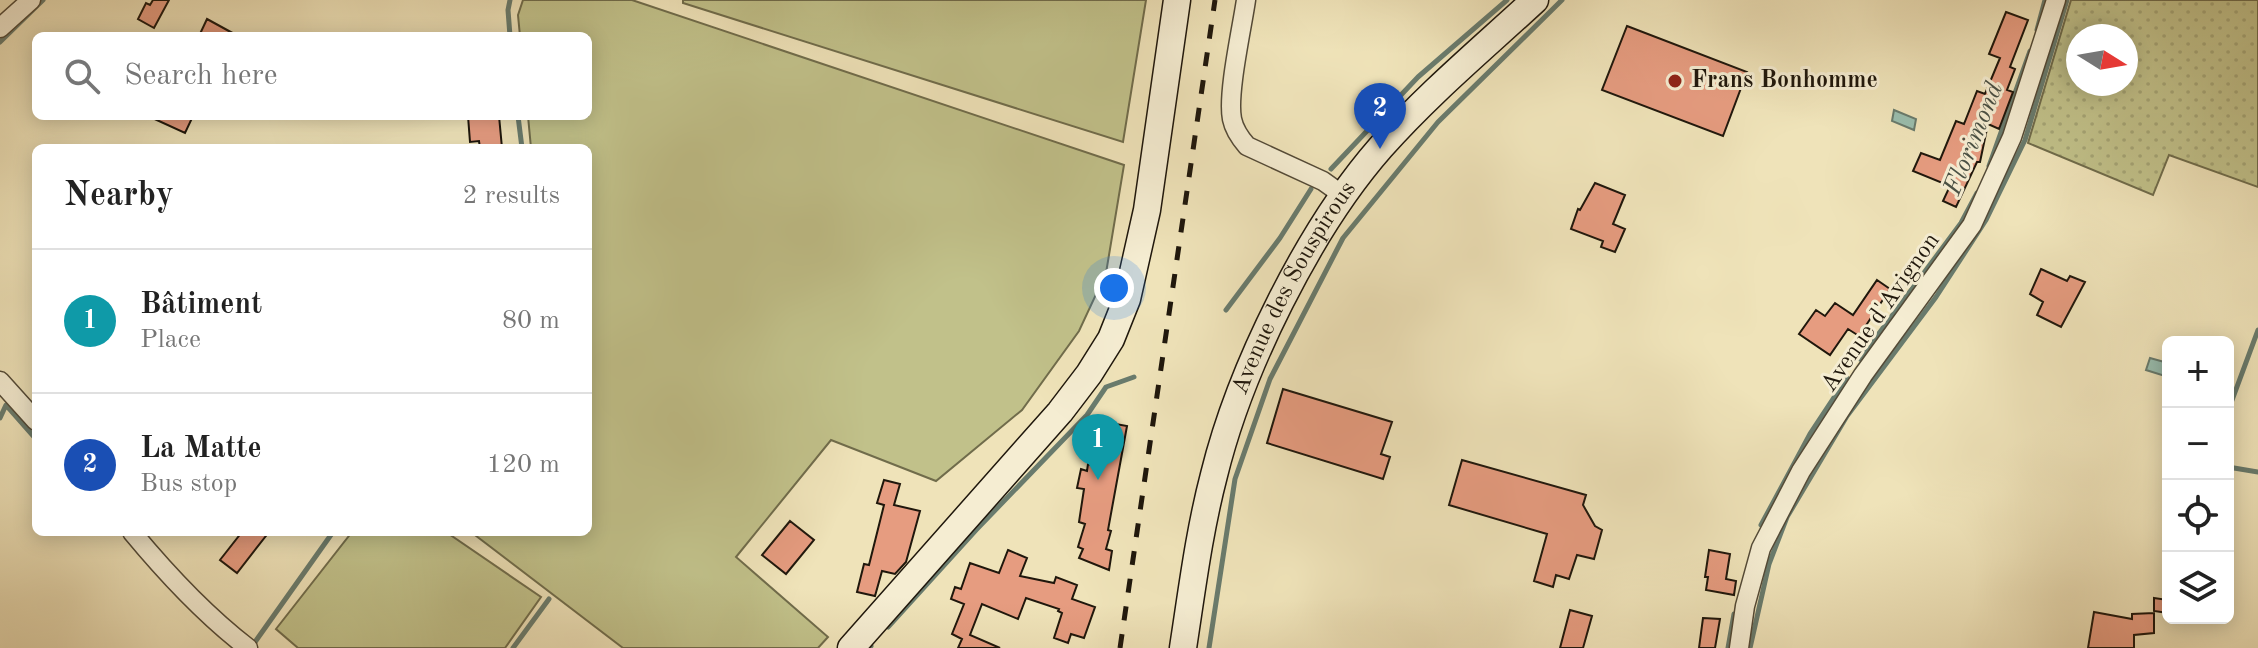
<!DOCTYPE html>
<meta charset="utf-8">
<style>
body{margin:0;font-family:"Old Standard TT",serif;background:#f6f6f6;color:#222}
.controls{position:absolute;right:24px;bottom:24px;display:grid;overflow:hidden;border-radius:12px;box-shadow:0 4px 20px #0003}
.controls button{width:72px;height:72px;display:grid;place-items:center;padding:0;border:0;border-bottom:2px solid #e0e0e0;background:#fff;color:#222;font:40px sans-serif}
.compass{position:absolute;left:2066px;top:24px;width:72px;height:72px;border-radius:50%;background:#fff;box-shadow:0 4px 20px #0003;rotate:101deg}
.you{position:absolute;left:1114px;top:288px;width:28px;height:28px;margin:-20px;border:6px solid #fff;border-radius:50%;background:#1a73e8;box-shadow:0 0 0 12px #1a73e833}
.badge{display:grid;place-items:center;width:52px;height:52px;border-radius:50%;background:#2563eb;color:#fff;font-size:26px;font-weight:700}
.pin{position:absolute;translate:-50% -66px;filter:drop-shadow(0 2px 4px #0008)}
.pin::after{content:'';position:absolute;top:42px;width:28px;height:24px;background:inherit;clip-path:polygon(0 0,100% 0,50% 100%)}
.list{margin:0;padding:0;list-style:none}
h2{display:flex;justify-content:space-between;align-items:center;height:104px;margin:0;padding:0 32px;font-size:34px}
h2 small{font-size:26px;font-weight:400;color:#767676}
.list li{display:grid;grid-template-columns:52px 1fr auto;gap:24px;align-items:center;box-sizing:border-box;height:144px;padding:0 32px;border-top:2px solid #e0e0e0}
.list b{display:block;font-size:30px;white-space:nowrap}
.list p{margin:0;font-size:26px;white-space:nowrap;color:#767676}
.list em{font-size:26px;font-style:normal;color:#767676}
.icon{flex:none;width:44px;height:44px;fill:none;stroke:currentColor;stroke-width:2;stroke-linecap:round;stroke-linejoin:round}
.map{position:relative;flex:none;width:2258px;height:648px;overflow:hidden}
.search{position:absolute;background:#fff;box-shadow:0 4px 20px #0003;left:32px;top:32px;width:560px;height:88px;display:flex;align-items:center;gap:20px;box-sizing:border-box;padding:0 28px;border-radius:12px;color:#767676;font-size:30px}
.panel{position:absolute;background:#fff;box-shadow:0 4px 20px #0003;left:32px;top:144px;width:560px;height:392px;border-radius:12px}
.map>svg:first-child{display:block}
.grass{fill:#c1c18a;stroke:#706c4b;stroke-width:2}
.garden{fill:url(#garden-dots);stroke:#706c4b;stroke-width:2;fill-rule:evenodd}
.water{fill:#9abeae;stroke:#697b6d;stroke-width:2}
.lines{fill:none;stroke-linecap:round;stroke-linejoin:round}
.stream{stroke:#697b6d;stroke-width:5}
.building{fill:#e69c80;stroke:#1f170c;stroke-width:2}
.street-casing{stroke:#534a37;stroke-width:21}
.secondary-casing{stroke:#1f170c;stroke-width:29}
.street{stroke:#f5edd2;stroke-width:18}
.secondary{stroke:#f5edd2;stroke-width:26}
.rail{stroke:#1f170c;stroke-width:5;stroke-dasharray:14 14;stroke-linecap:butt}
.poi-dot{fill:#8f2418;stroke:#f5edd2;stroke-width:3}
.labels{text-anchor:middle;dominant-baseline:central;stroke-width:6;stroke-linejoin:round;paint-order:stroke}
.poi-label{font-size:24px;font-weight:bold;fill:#1f170c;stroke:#f5edd2;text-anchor:start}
.street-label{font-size:24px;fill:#1f170c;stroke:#f5edd2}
.water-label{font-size:26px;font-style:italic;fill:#4a5145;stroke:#f5edd2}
</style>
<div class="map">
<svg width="2258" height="648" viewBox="0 0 2258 648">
<defs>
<pattern id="garden-dots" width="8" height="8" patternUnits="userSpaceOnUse" patternTransform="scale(2)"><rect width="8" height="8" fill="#c1c18a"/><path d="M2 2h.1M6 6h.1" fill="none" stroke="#a5a576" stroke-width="1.8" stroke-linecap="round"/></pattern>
</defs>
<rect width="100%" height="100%" fill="#efe3b9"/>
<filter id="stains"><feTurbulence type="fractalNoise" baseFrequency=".0025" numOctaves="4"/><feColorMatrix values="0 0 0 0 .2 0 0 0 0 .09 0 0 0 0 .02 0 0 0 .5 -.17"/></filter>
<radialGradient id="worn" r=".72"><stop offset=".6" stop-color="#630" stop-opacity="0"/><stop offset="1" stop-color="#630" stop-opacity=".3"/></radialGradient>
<path class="grass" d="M523,0H632L1124,165L1106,273L1079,331L1022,410L936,481L831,440L736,557L828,637L818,648H623L471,532H588V148H531L528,116H588V36H520L518,15Z
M683,0H1146L1123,142L683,3Z
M352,532H446L541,597L505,648H298L276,629Z"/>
<path class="garden" d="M2071,0H2258V187L2169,155L2153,195L2028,143ZM2078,36H2126V84H2078Z"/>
<path class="water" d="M1894,110L1916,119L1914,130L1892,121Z
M2150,358L2168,363V377L2146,370Z"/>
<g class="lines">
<path class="stream" d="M510,0L508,10L510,36
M2037,30L2045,0
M0,42L43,0
M518,116L522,148
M1989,166L2030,51
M1331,169L1418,77L1507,0
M1226,310L1280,238L1311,189
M1860,359L1961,223L1977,193
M2228,411L2258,330
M0,418L6,405L36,439
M2228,467L2258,472
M1761,525L1810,434L1847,378
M888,627L976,530L1087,415L1106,387L1134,377
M255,642L333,532
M513,648L549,599
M869,648L871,646
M1209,648L1235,479L1270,379L1343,238L1438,122L1562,0
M1728,648L1734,614
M1750,648L1769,564L1787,517L1847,416L1936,297L1986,220L2025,140L2067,0"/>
</g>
<path class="building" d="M153,0H169L154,28L138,19L146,3L150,5Z
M2006,12L2028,20L2010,67L2015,69L2007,90L2013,92L1999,129L1988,124L1980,162H1977L1956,207L1943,201L1950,186L1913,171L1921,153L1940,160L1956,121L1964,124L1977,91L1985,94L2000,58L1989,54Z
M207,19L238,36H199Z
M1627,26L1747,72L1723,136L1602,90Z
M148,116H193L185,133Z
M468,116H499L502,148H480L479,141L470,142Z
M1595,183L1625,195L1613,224L1625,229L1615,252L1601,247L1603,241L1571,229L1578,209L1580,210Z
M2041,269L2067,281L2070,276L2085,282L2061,327L2037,315L2043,302L2030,294Z
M1877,280L1890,289L1859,336L1848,329L1830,355L1799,334L1816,310L1825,316L1835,303L1853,315Z
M1283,389L1392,422L1381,454L1390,457L1383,479L1267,443Z
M1099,421L1127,426L1108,530L1111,531L1106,549L1112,551L1109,570L1079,558L1083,549L1078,547L1085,524L1079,522L1084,489L1077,488L1081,469L1087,471L1088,464L1091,465Z
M1462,460L1586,495L1583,505L1595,526L1602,530L1594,559L1577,555L1569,579L1556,575L1553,587L1534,581L1547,534L1449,505Z
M884,480L900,484L894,505L920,511L906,562L895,574L882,571L875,596L857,592L864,564L869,565L884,505L877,503Z
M790,521L814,540L786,574L762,555Z
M242,532H269L237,573L220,560Z
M1008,550L1027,558L1020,576L1054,583L1056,577L1077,585L1072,599L1095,607L1084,638L1071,634L1068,643L1054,638L1062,613L1058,611L1059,609L1026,598L1018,619L982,604L970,635L1000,648H958L962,639L952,634L964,604L951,599L955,587L961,589L970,563L999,573Z
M1709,550L1730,554L1726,579L1736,581L1734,595L1706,590L1708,577H1705Z
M2154,598L2168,600V613L2154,611Z
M1570,610L1592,616L1583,648H1560Z
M2094,612L2132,619V614L2154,613V633L2134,635V648H2088Z
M1703,618L1720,619L1715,648H1699Z"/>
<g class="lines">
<g class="street-casing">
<path id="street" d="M1246,0C1242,28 1227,94 1232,119C1234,129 1240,138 1247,146L1323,181L1344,196
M0,28L31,0
M0,381L36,421
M132,532C166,573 205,615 248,648
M1739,648L1745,606L1761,548L1801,471L1863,375L1972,225L2012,137L2056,0"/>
</g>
<g class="secondary-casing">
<g id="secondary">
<path d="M851,648L1060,412L1089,374L1111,339L1127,299L1147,210L1177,0"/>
<path id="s1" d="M1183,648C1192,590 1199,532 1214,475C1240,369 1309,229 1381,147C1428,94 1483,48 1535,0"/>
</g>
</g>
<use href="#street" class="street"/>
<use href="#secondary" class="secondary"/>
<path class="rail" d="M1120,648L1215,0"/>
</g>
<circle class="poi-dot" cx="1675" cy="81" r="8"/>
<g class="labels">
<g class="poi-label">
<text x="1691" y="81">Frans Bonhomme</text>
</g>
<g class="street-label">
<text stroke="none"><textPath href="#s1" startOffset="380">Avenue des Souspirous</textPath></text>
<text transform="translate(1881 313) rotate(-55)">Avenue d'Avignon</text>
</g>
<g class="water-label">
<text transform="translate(1974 139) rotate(-68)">Florimond</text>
</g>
</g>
<rect width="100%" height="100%" filter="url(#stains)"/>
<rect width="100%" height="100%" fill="url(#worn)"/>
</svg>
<div class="controls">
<button>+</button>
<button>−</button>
<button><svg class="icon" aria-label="locate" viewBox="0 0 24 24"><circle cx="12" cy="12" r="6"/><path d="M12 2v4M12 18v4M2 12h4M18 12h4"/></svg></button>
<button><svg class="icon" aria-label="layers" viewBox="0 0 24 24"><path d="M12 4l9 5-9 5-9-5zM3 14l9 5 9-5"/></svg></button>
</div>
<svg class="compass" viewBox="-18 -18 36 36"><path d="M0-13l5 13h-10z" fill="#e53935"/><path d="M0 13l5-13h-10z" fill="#767676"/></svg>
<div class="you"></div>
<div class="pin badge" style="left:1098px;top:480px;background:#0f9aa8">1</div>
<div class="pin badge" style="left:1380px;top:149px;background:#1a4fb4">2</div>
<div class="search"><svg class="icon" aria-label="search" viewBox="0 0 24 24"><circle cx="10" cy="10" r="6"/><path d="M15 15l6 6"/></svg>Search here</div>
<section class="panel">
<h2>Nearby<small>2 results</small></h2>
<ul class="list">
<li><span class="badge" style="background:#0f9aa8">1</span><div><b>Bâtiment</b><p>Place</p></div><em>80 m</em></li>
<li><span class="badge" style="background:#1a4fb4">2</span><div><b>La Matte</b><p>Bus stop</p></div><em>120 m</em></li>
</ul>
</section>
</div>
